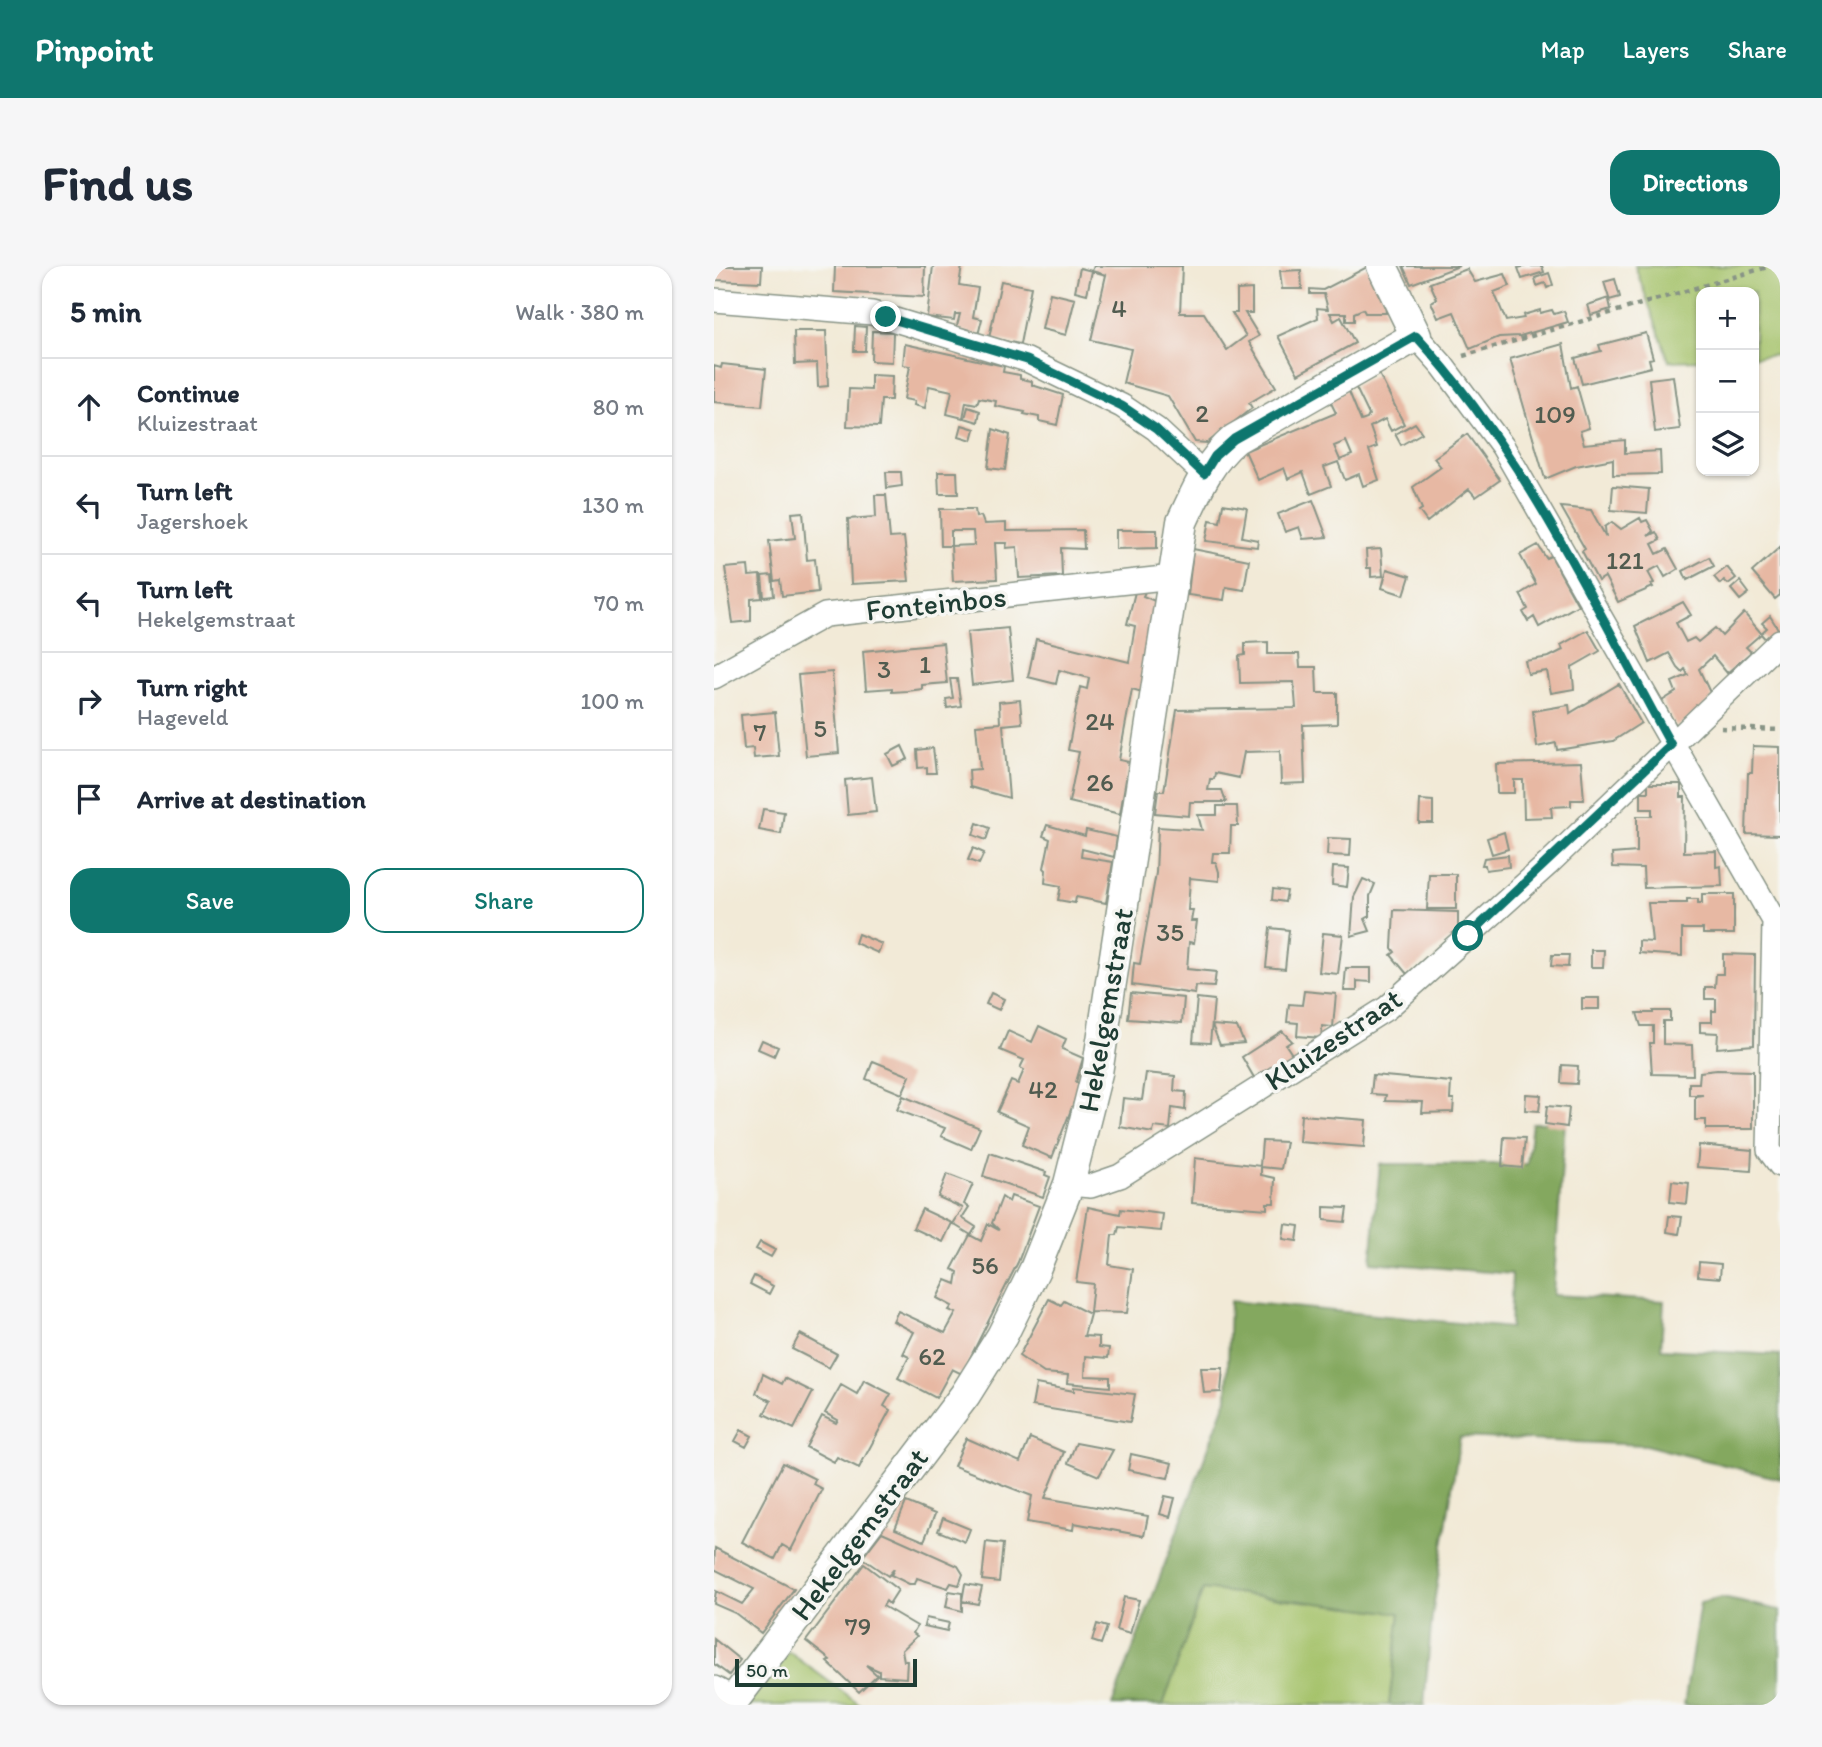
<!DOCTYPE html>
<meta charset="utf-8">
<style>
body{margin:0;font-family:Itim,sans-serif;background:#f6f6f7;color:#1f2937}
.controls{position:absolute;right:21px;top:21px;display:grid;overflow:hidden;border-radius:14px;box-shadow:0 2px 5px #0004}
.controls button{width:63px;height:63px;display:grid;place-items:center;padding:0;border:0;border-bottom:2px solid #e0e1e3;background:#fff;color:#1f2937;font:35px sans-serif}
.scale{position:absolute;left:21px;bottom:18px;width:182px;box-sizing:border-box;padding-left:7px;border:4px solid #1f3d34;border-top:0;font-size:19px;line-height:24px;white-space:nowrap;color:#1f3d34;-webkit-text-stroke:5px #f6f6f2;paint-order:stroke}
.stop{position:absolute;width:21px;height:21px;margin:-16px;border:5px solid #0f766e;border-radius:50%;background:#fff}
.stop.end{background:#0f766e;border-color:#fff;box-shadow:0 2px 7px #0008}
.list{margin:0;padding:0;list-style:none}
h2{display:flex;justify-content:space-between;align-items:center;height:91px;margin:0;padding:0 28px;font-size:30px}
h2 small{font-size:23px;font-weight:400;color:#747a83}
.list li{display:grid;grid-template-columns:46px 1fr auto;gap:21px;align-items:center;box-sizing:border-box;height:98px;padding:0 28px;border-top:2px solid #e0e1e3}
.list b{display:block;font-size:26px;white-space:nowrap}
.list p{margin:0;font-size:23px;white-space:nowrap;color:#747a83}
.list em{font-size:23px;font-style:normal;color:#747a83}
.actions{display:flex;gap:14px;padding:21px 28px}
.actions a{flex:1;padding:16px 0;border:2px solid #0f766e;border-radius:21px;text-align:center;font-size:24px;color:#0f766e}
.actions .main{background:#0f766e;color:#fff}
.icon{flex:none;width:38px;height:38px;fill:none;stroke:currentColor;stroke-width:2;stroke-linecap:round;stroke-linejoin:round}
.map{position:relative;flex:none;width:1066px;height:1439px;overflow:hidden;border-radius:21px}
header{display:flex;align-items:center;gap:42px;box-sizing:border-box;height:98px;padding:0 35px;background:#0f766e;color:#fff}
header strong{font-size:33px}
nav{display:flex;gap:38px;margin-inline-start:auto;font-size:24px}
.intro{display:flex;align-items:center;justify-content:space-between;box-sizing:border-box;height:168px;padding:0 42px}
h1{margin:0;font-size:49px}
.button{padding:18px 32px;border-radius:21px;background:#0f766e;color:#fff;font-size:24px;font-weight:700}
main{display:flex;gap:42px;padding:0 42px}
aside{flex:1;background:#fff;border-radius:21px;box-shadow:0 2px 5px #0004}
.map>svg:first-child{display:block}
.green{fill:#a5c26a;stroke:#62804f;stroke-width:2}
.forest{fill:#84a85e;stroke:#527249;stroke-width:2}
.building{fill:#e7b8a3;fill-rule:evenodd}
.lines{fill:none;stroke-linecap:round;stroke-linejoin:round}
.minor-casing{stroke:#889486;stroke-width:26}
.tertiary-casing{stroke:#889486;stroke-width:33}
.path{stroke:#889486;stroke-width:4.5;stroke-dasharray:5 5;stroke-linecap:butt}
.minor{stroke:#fff;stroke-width:23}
.tertiary{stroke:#fff;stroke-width:30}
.route{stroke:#0f766e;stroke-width:9}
.labels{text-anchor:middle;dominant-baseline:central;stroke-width:7;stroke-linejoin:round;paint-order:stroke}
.number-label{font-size:26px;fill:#515c50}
.street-label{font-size:30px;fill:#1f3d34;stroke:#f6f6f2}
</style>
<header>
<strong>Pinpoint</strong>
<nav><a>Map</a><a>Layers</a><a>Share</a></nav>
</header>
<div class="intro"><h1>Find us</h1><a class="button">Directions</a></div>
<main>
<aside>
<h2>5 min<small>Walk · 380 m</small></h2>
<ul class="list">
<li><svg class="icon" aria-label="ahead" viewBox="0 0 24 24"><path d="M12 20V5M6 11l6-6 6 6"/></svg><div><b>Continue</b><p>Kluizestraat</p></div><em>80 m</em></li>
<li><svg class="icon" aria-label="left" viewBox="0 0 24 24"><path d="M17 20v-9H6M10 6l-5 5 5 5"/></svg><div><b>Turn left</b><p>Jagershoek</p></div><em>130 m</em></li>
<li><svg class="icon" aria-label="left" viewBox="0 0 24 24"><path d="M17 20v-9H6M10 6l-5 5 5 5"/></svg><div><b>Turn left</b><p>Hekelgemstraat</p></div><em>70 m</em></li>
<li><svg class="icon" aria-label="right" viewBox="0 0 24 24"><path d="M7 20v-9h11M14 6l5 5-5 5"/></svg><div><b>Turn right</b><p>Hageveld</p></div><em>100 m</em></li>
<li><svg class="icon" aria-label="arrive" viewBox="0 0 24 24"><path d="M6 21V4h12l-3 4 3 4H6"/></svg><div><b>Arrive at destination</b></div></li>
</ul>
<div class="actions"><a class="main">Save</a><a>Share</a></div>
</aside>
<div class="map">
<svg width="1066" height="1439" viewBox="0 0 1066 1439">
<rect width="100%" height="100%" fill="#f6f6f2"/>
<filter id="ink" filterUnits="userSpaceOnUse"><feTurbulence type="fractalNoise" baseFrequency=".0143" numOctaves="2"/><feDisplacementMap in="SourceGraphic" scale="14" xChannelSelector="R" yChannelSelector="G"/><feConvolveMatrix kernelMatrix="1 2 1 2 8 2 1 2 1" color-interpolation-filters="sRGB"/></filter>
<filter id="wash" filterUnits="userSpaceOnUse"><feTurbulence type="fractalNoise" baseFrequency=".00686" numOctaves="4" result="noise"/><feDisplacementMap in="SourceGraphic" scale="28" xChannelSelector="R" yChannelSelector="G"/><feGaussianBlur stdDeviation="1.57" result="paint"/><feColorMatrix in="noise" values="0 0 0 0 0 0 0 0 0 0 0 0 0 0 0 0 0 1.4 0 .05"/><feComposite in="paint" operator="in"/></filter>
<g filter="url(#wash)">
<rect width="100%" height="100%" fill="#f2ead7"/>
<path class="green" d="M921,0H1066V89L1040,91V26H987V94L955,95Z
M489,1323L686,1347L675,1439H449Z
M75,1386L147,1439H33Z"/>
<path class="forest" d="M851,856L839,1029L950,1035L947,1083L1066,1089V1213L931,1179L746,1171L718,1350L710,1439H675L686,1347L489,1323L449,1439H398L513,1132L516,1035L796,1062L798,1008L657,996L666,898H813L818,857Z
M1008,1332L1066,1344V1439H970L986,1337Z"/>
<g id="blocks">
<path class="building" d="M0,0H48L47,16L1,14Z
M121,0H211L210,31L120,26Z
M219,0H248L245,19L264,22L259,51L268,53L264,69L242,63L246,48H241L240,54L213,51Z
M380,0H468L466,47H490L513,84L532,70L518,47H523V24L538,23V47H531L545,70L535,76L562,121L535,137L538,142L493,177L481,176L454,130L409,117L417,83L377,74L392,9L378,5Z
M689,0H745L697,18Z
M812,0H828L830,6L808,13L804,2Z
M653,1L670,32L672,47H651L649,43L640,47V55H632V47H616L620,55L627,51L641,77L584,108L564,70L604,52L603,42L614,43L610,28H596V23L609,24Z
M366,2L378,5L373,28L361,25Z
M753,3L761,16L791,8L796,20L780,26L792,55L810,52L809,49L826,44V47L838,44L840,48L850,45L854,56L806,70L785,71L756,83L740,46L724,52L717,36L723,33L716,17Z
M587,4L588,23H568L566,5Z
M835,7L839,19L833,22L831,17L823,20L821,12Z
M901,13L906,31L895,34L897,43L877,49L874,39L895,32L890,16Z
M287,15L317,21L306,78L275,72Z
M336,27L361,33L352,69L328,63Z
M141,60L152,61L151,85H140Z
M80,65H112L114,120L104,121L103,97L81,98Z
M158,65L179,66L178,96L157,95Z
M932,67L939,92L935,93L937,101L868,118L861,92L887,85L885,79Z
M191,78L290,100L289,106L306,109V113L318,115V119L349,129L343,159L325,155V151L310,148L311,146L281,140L282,135L265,132L263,138L252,136L249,152L233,148L238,125L215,120L211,142L200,139L201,135L190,133L196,100L189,99Z
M849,78L857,122L863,120L875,162L866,165L870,178L911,174V187L946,185L947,208L899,209V193L862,200L831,213L796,93Z
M8,98L52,103L48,140L0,136V100L7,102Z
M665,108L690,158L677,165L671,153L656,161L663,181L655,184L665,214L649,220L645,208L631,214L624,196L610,201L617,220L597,228L589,206L574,213L570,202L544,214L531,185L622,147L615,133L634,123L647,155L653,153L655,149L641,120ZM632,175L638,189L626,194L620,180Z
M157,109L178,110L177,134H167L165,161L133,160L135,123L157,124Z
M959,110L966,163L941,166L935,113Z
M254,141L266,145L264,156L251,152Z
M701,157L708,167L687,179L681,168Z
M248,159L261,163L258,174L245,170Z
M279,163L296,169L291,204L274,202Z
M753,168L786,214L762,231L755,223L713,256L705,245L708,243L699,221L727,201L720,192Z
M172,206H187L188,220L173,222Z
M224,206H243L244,228H225Z
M899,220L935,223L933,247L897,244Z
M161,229H172L176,272L190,271L195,315L137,318L134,253L162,251Z
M599,234L613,271L589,273L585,261L571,266L564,248Z
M509,238L533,242L528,271L544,274L543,281L492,275L496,254L506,256Z
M847,241L877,244L892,271L891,261L898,256L907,263L926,252L928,256L933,254L939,265L934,270L942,266L946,274L938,278L943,288L953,283L964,303L951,311L945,300L934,306L940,317L937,318L939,321L904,336L891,311L884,315L868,285L871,283Z
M226,243H261L262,251L267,250L270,258L292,257V265L369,264L370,283L347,282L348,310L305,312L303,281L292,282L293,277H281L283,313L239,315L237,280H227ZM237,265H259L260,279L237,280Z
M89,246L93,294L101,293L104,326L68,330L66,314L60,315L55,275L81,272L78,247Z
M402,264H443V282L402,283Z
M824,279L832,292L837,290L864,339L825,361L820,351L814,355L809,346L814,343L806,328L822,318L806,289Z
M1066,281V329L1061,333L1038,306Z
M479,283L535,294L530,324L512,321L510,334L474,329Z
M667,283L669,310L657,311V302H653L652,284Z
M995,291L1000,300L973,314L969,305Z
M34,300L35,310L46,309L48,332L37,333V355L19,357L11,302Z
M1013,301L1022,312L1014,318L1010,314L1006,318L1000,311Z
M673,303L696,310L690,329L668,322Z
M58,309L60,330L50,331L48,310Z
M1026,315L1035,327L1026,334L1017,323Z
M421,326H431L429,330L443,336L428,426L418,423L405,494L415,496L406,548L355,536L365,486L354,484L366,421L373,423L375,412L345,404L342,418L314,411L322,373L415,396L421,360L413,358Z
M969,336L977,349L962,357L972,376L980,372L984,376L1001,362L1008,370L1030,347L1047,367L1053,362L1048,357L1056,350L1066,366L1054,376L1047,368L1032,381L1037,386L1013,407L999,390L985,403L999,433L963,461L948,435L962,426L958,416L974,409L971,403L968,406L963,401L955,387L936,397L921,360Z
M294,362L299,414L258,419L253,366Z
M874,364L886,385L858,401L860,423L837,427L833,405L814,408L811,395L835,391L849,384L847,379Z
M554,376V388H585L586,401H602L603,427H623V458L589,459L591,517L567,518L566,485L530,486L525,512L501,507L500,513H496L494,524H508L512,536H476L475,550L441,547L444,525H450L463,444L582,442L580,416L526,417L525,390L531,389V377Z
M229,377L233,417L208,419V423L193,425L178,426V422L152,424L149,385Z
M118,406L125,487L92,490L84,409Z
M236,413H243L247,440L233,442L232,433L239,432Z
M905,418L927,457L899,475L843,484L842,477L823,481L819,445L855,439L856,447Z
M306,434L308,457L289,459L295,532L256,521L255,504L266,503L262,459L286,457L285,436Z
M61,446L65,490L40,492L39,482L30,483L27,449Z
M188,480L194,493L179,500L173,488Z
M1039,480L1066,481V569L1032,568L1034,507H1038Z
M219,482L222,507H213V501L204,502L203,484Z
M867,496L870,534H857V540L837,541L838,551L810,552L809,514H800V527H783L782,498Z
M158,511L162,546L134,549L131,514Z
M934,518H967V531H971L970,586L1002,585V601L1007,600L1008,620L930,622L929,602L899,601L898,588L923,586V550H938V543H927V526H934Z
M706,534L719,535V557H705Z
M503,540H523L524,560H517L516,587H499L498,596H502L505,606V615L476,612L474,644H479L477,655H483L480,677L475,676L473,703L502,706L500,721L482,720L481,728L418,719L420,697L426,698L442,607L444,561L488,564L484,549H503Z
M49,543L70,546L67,568L45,564Z
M263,557L276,562L272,574L259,569Z
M333,559L371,570L372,564L403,571L400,591L368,583L367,591L399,596L392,637L362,631L361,637L344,634L347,620L331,617L332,604L330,602L336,573L329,570Z
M790,566L794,583L778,588L773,572Z
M614,572L637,573L636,590L613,589Z
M259,582L270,587L265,598L254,594Z
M794,589L795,601L772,604L771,599H768L770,592Z
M619,601L635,602L633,621L618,619Z
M715,608H742V643H713Z
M649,613L661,618L656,630V650L651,653L656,665L637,670L640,631Z
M559,623L573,625L571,636L558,634Z
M988,628H1020V668H989V663H968V690L925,687V675L938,676L934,637H973V633H984V637H988Z
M680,644L744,646V672H736L693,708L677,689L681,686L678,682Z
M556,662L575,664L571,703L552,701Z
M609,667L629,669L624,708L605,706Z
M144,668L168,678L164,687L141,677Z
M877,684H890L889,701H877Z
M1009,688L1041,689L1040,779L1003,782L1004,767L986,766V756H998V745H1002V733H991V721H1001L1002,708H1009Z
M838,689H855L854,701L837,700Z
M632,702H657V716L643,715V725H630Z
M590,725L622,728L619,761L608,760L607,772L583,770L584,757L573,756L575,738L588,739Z
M277,727L290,733L285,744L272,738Z
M417,727L470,732L468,757L414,753Z
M483,732L500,734L496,777L479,776Z
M868,732H885V743H868Z
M939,745H956V755H949V778L978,779L979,809L938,808L936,777H939V760H927L923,747H939Z
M498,759L523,761L530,777L506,779Z
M325,760L352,773L348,783L369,792L362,816L367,818L338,892L308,879L315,860L283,846L297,815L304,818L310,804L306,802L310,794L286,784L294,765L318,776Z
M568,765L578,775L572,779L583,796L545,820L528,791Z
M48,774L64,781L60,790L44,783Z
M159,795L196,810L188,828L152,813Z
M848,799L864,800L863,818L847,817Z
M1003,804L1039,805V863H992V854H981V830L989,829H975V817H985L986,806Z
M432,807L461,810L460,825L472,826L471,844L458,842L456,863L440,861L439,867L406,861L409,832L428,834Z
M659,809L737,816L736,833H740L739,846L708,847L709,836L671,835L672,829L657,828Z
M812,828L827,829L825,845L811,844Z
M189,830L266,862L257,883L227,870L231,862L183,844Z
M833,840L855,842L853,861L831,858Z
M587,849L652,854L650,881L585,876Z
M790,871L811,872L808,902L788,900Z
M548,875L572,876L567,903L547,901V909L561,912L560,937H553V943L478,937L481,892L546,900Z
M985,879L1038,884L1037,905L983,901Z
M276,887L332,906L331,909L336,911L329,931L269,910Z
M233,908L259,918L250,938L255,941L248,952L262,961L257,969L239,958L249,942L224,931Z
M958,915L975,917L973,938L956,936Z
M297,930L325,940L304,996L248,1108L238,1103L222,1132L184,1112L195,1091L189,1088L200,1066L179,1055L184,1045L231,1067L242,1047L235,1044L238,1040L223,1032L232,1014L242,1018L244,1006L238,1003L256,969L267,975L274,958L285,964L278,957L288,931L295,936Z
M374,941L406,948L407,943L449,948L447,965L405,961L403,969H398L395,999L419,1003L413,1047L376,1046L379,1018L362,1016Z
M610,941L633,942L631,956L610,954Z
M208,943L238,957L229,976L199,962Z
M955,950L968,951L965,968L953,966Z
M571,958L585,960L583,975L569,973Z
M46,976L61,984L57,991L42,983Z
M985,996L1007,998L1006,1012L984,1010Z
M40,1010L59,1020L55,1028L36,1018Z
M335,1033L347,1039L350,1035L376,1048L370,1070L385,1071V1081L395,1082L394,1092L372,1090L371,1110L396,1111V1121L353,1117L354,1109L330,1107L305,1090Z
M86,1068L123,1088L115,1102L78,1083Z
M487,1102H509L507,1126L490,1127Z
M49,1108L68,1118L71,1112L99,1126L80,1163L50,1148L57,1135L42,1127Z
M150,1114L177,1128L170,1140L176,1144L145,1202L123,1191L120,1196L92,1181L108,1150L122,1157L124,1154L111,1147L127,1119L143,1128Z
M322,1118L360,1125V1121L421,1128L416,1156L318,1140Z
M27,1164L38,1170L32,1181L21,1175Z
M252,1172L306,1196L316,1172L350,1186L331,1232L434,1250L430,1270L360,1257L359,1264L313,1256L318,1230L240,1200Z
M362,1177L399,1184L385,1210L354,1197Z
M417,1188L458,1197L454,1212L414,1204Z
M69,1197L101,1213L99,1218L108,1223L77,1284L68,1279L61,1293L28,1276Z
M451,1230L461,1232L456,1251L446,1248Z
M192,1236L221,1248L210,1275L181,1263Z
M229,1252L256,1263L251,1276L224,1265Z
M168,1266L244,1300L249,1308L245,1319L237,1317L234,1322L203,1312L201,1318H195L177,1309L180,1303L174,1310L148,1292Z
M272,1276L289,1278L285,1316L268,1314Z
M1,1282L80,1323L47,1367L21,1347L0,1338L2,1325L28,1338L40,1323L0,1303Z
M150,1298L184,1324L175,1338L172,1335L169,1340L203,1360L199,1367L203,1370L188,1384L190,1395H193L192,1412L165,1410V1405L152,1399L163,1409L145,1426L113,1396L116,1394L92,1375Z
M251,1318L268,1321L264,1338L248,1335Z
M235,1325L248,1327V1345L232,1341Z
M410,1331L425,1334L416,1368L402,1364Z
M212,1352L235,1357L233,1365L210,1360Z
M383,1358L393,1361L387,1378L378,1375Z
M0,1373L26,1394L15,1409L0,1398Z"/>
</g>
</g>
<g filter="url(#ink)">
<use href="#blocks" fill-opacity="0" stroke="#889486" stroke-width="2"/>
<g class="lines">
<g class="minor-casing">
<path id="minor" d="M0,34L158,47L313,94L408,140L442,163L490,208
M702,70L728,99L789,181L1066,665
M0,411L111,349L459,311
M1060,656L1055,884L1066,899
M355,918L377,920L406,910L673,742L834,598L1066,375
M0,1422L20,1433"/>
</g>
<g class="tertiary-casing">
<path id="tertiary" d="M16,1439L251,1129L288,1070L321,1003L355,918L383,807L468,256C483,224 494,196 521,173L702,70L668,0"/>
</g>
<path class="path" d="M749,90L1057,0
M1007,462L1066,464"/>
<use href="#minor" class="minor"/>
<use href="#tertiary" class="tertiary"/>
</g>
</g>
<g class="lines" filter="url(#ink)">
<path class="route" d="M172,51L313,94L408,140L442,163L490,208L501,190L520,173L702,70C811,188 880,339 957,479L754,670"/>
</g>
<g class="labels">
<g class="number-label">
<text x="405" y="42">4</text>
<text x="488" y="147">2</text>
<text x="841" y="148">109</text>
<text x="911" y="294">121</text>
<text x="211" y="398">1</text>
<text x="170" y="403">3</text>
<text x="386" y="455">24</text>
<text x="106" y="462">5</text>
<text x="46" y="466">7</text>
<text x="386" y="516">26</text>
<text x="456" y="666">35</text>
<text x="329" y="823">42</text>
<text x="271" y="999">56</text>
<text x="218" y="1090">62</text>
<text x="144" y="1360">79</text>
</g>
<g class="street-label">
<text transform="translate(222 337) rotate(-6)">Fonteinbos</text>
<text transform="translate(391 744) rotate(-80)">Hekelgemstraat</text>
<text transform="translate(619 773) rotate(-34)">Kluizestraat</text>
<text transform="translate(145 1268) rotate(-53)">Hekelgemstraat</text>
</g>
</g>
</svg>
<div class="controls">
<button>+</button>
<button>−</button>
<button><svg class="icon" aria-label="layers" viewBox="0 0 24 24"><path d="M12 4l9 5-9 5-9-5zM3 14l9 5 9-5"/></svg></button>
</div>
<div class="scale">50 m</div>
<div class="stop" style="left:754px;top:670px"></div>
<div class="stop end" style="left:172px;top:51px"></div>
</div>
</main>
